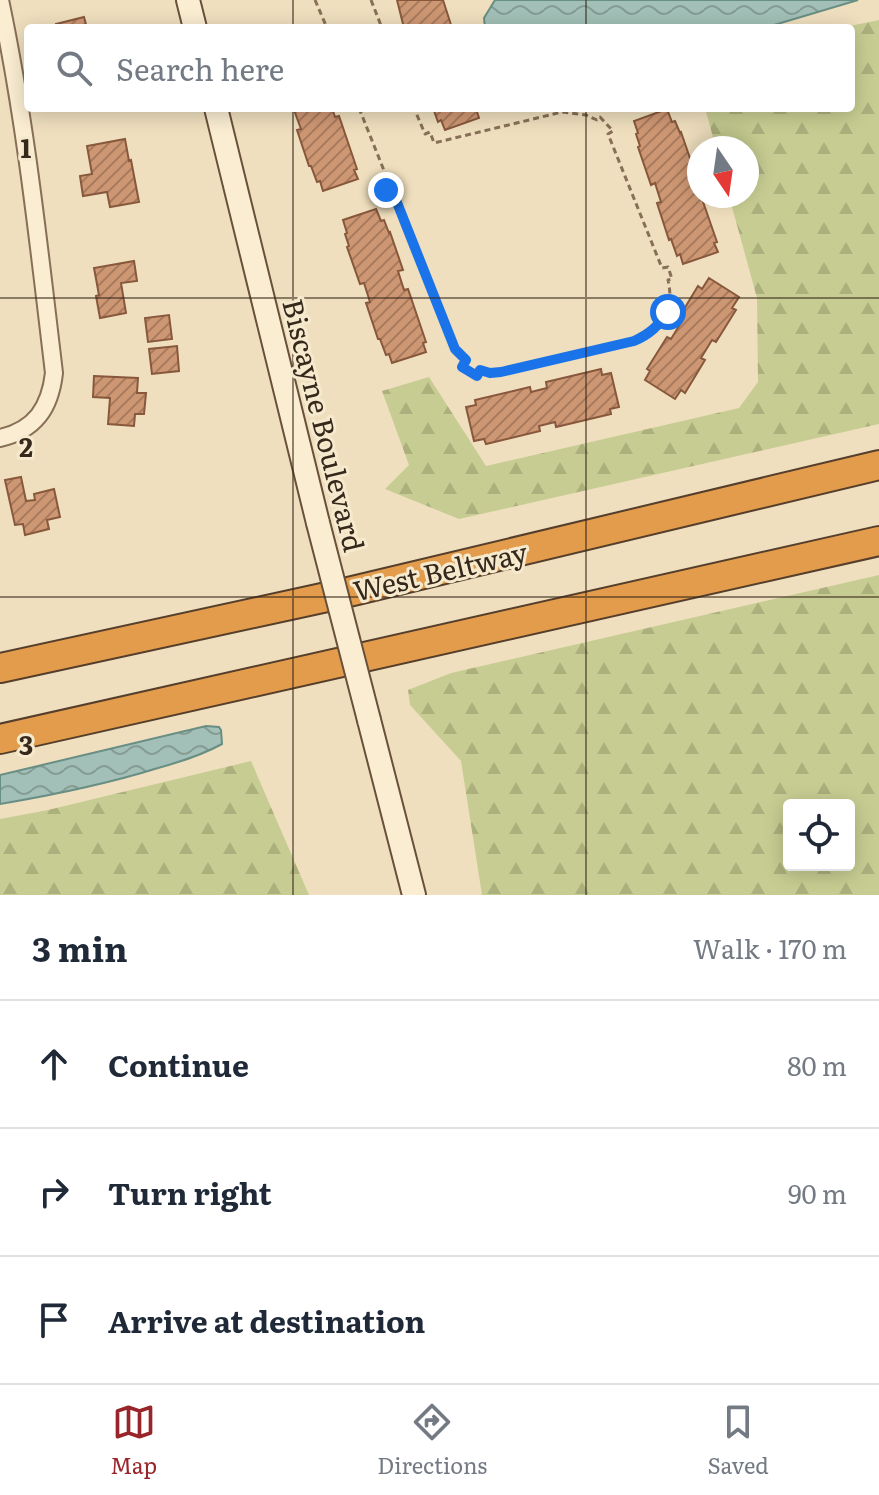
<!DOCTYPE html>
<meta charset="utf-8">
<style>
body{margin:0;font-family:Literata,serif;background:#f6f6f7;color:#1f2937}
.controls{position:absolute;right:24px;bottom:24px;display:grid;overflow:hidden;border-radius:8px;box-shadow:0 4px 20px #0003}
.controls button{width:72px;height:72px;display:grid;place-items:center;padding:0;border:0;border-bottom:2px solid #e0e1e3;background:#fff;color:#1f2937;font:40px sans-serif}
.compass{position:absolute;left:687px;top:136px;width:72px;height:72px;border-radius:50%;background:#fff;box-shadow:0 4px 20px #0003;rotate:167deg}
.stop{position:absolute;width:24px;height:24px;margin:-18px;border:6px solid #1a73e8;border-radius:50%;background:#fff}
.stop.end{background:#1a73e8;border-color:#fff;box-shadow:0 2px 8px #0008}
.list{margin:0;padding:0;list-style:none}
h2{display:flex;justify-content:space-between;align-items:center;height:104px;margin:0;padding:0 32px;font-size:34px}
h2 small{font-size:26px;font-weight:400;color:#747a83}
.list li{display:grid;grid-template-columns:52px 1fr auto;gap:24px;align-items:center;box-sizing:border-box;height:128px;padding:0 32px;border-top:2px solid #e0e1e3}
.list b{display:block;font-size:30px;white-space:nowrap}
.list em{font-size:26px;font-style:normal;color:#747a83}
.icon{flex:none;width:44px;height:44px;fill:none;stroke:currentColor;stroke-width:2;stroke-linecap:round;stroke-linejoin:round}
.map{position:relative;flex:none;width:879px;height:895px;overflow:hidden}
.search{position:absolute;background:#fff;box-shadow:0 4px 20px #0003;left:24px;right:24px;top:24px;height:88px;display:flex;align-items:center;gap:20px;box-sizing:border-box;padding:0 28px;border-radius:8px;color:#747a83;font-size:30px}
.sheet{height:488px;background:#fff}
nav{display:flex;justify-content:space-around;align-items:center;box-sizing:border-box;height:112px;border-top:2px solid #e0e1e3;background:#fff;font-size:22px;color:#747a83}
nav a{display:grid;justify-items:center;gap:4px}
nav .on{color:#982529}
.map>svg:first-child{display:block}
.forest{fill:url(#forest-firs);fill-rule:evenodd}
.water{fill:url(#water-waves);stroke:#698e84;stroke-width:2}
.building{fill:url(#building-hatch);stroke:#87583c;stroke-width:2}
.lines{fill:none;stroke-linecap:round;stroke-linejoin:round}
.street-casing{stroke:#886f57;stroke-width:20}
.secondary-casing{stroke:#69503a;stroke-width:26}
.highway-casing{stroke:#553e2b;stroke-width:32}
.path{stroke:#886f57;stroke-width:3;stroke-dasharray:6 4;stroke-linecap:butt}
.street{stroke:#faedd2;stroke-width:16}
.secondary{stroke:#faedd2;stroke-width:22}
.highway{stroke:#e29c4b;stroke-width:28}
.secondary-bridge-casing{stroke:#69503a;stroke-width:26;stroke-linecap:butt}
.secondary-bridge{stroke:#faedd2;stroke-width:22}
.route{stroke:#1a73e8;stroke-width:10}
.grid{fill:none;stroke:#37281c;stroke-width:2;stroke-opacity:0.55}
.labels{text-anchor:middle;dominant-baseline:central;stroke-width:6;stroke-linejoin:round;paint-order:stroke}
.street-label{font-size:28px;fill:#37281c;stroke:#f6eace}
.grid-label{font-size:26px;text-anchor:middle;font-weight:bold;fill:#37281c;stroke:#f6eace;stroke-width:6;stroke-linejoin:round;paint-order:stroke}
</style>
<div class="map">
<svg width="879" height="895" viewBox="0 0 879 895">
<defs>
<pattern id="forest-firs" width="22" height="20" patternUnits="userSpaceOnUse" patternTransform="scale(2)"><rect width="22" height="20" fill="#c7cd92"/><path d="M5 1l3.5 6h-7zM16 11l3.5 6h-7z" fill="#acb07d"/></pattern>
<pattern id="water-waves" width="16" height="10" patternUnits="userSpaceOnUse" patternTransform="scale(2)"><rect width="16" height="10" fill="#a2c0b7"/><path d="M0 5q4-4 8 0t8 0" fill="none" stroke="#859c94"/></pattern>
<pattern id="building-hatch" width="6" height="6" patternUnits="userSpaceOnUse" patternTransform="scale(2)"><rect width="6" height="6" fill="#ce9773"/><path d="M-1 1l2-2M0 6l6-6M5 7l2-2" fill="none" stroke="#a87b5e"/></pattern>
</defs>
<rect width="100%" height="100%" fill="#efdfbe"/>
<path class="forest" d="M879,20V424L459,519L385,489L409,465L382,391L429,377L486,466L739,408L758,382L757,298L729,196H747V148H716L705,108H851V28H840Z
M879,575V895H482L461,761L410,705L408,690L451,673ZM849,805V865H789V805Z
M251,761L309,895H0V819L48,810Z"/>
<path class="water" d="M495,0H858L764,28H485L484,18Z
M206,726L219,727L221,730L222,744C202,755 180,762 158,768C107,784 53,795 0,804V775Z"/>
<path class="building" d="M397,0H443L452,28H404Z
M84,17L87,28H57L56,24Z
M290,108H332L335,117L339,116L357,169L354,170L358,179L323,191L320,181L317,182L311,166H309L297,130L301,129L294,110L291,111Z
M433,108H478L476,109L479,118L445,130L441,120L438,122Z
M667,109L672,122L675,121L680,133L681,132L694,170L689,172L695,190L699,189V196H701L717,242L714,243L718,252L683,264L680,254L677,256L671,239L669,240L657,203L661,202L655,183L651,185L638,147L640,146L636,134L638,133L634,121Z
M125,139L129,161L131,160L139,202L110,207L107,192L83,196L80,176L92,174L87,146Z
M376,209L381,221L384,220L389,233L390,232L403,270L398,271L404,290L408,289L426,342L423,343L426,352L392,363L389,354L386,355L380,339H378L366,303L370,302L364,283L360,284L347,247L349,246L345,234L347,233L343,220Z
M134,261L137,281L121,283L126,313L100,318L96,296L99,295L94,268Z
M709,278L739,297L732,308L736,310L716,342L712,340L701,358L705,360L685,393L681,390L675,399L645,380L650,371L647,369L667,337L671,339L682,321L678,319L698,286L702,289Z
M169,315L172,339L148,342L145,318Z
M177,346L179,371L152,374L149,349Z
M601,369L602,375L611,373L619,407L610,409L611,414L556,427L555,422L539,426L540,431L486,444L484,439L474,441L466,407L476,405L475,400L530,387L531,392L547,388L546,382Z
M94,376L138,378L137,393H146L144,414H135L134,426L108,424L110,398L93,397Z
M21,477L26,501L35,500L34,494L54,489L60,517L47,520L49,529L25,535L23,524L15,525L5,480Z"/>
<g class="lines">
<g class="street-casing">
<path id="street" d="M0,438C35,430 50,408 54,373C39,248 26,123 0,0"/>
</g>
<g class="secondary-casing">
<path id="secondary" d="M188,0L195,28
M216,108L318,523
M369,720L414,895"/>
</g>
<g class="highway-casing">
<path id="highway" d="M0,668L336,595L879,465
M0,739L879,541"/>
</g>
<path class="path" d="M315,0L327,28
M371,0L382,28
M359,108L391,188L386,190L391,202L396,200L455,349L466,360L462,367L477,376L480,370L490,373L501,372L634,341C662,329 675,311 668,280L672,279L668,267L662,268L608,134L613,131L600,117L597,120L586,115L562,112L434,143L430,132L425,134L414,108"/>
<use href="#street" class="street"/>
<use href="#secondary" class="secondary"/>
<use href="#highway" class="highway"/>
<g class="secondary-bridge-casing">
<path id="secondary-bridge" d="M318,523L369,720"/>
</g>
<use href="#secondary-bridge" class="secondary-bridge"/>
</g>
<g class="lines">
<path class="route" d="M386,190L391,202L396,200L455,349L466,360L462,367L477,376L480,370L490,373L501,372L634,341C650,334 658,326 668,312"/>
</g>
<path class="grid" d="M293,0V28M586,0V28M293,108V895M586,108V895M0,298H879M0,597H879"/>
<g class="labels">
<g class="street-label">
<text transform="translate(325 425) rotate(76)">Biscayne Boulevard</text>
<text transform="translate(440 570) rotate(-13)">West Beltway</text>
</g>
</g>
<g class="grid-label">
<text x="26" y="158">1</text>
<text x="26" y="457">2</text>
<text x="26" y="755">3</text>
</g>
</svg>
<div class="controls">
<button><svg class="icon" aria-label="locate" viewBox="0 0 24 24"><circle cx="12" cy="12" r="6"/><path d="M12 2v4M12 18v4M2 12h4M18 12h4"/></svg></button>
</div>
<svg class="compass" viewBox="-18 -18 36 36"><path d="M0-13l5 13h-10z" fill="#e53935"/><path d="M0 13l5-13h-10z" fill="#747a83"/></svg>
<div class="stop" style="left:668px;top:312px"></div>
<div class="stop end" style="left:386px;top:190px"></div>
<div class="search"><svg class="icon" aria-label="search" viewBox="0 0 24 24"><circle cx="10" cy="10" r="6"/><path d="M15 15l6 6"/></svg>Search here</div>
</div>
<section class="sheet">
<h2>3 min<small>Walk · 170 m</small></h2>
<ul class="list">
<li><svg class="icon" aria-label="ahead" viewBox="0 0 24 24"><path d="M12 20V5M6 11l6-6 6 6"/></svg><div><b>Continue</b></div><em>80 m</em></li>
<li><svg class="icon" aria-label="right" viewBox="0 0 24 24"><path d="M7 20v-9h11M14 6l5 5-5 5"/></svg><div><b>Turn right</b></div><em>90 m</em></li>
<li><svg class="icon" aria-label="arrive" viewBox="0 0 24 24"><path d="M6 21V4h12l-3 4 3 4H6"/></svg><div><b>Arrive at destination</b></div></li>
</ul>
</section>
<nav>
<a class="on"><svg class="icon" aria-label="map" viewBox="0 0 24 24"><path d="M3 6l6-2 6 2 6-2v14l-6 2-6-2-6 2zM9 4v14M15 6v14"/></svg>Map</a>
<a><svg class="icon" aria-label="directions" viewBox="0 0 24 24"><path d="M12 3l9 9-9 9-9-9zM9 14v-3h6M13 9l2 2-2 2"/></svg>Directions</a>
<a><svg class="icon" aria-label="saved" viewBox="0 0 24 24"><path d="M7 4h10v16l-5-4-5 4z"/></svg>Saved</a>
</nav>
